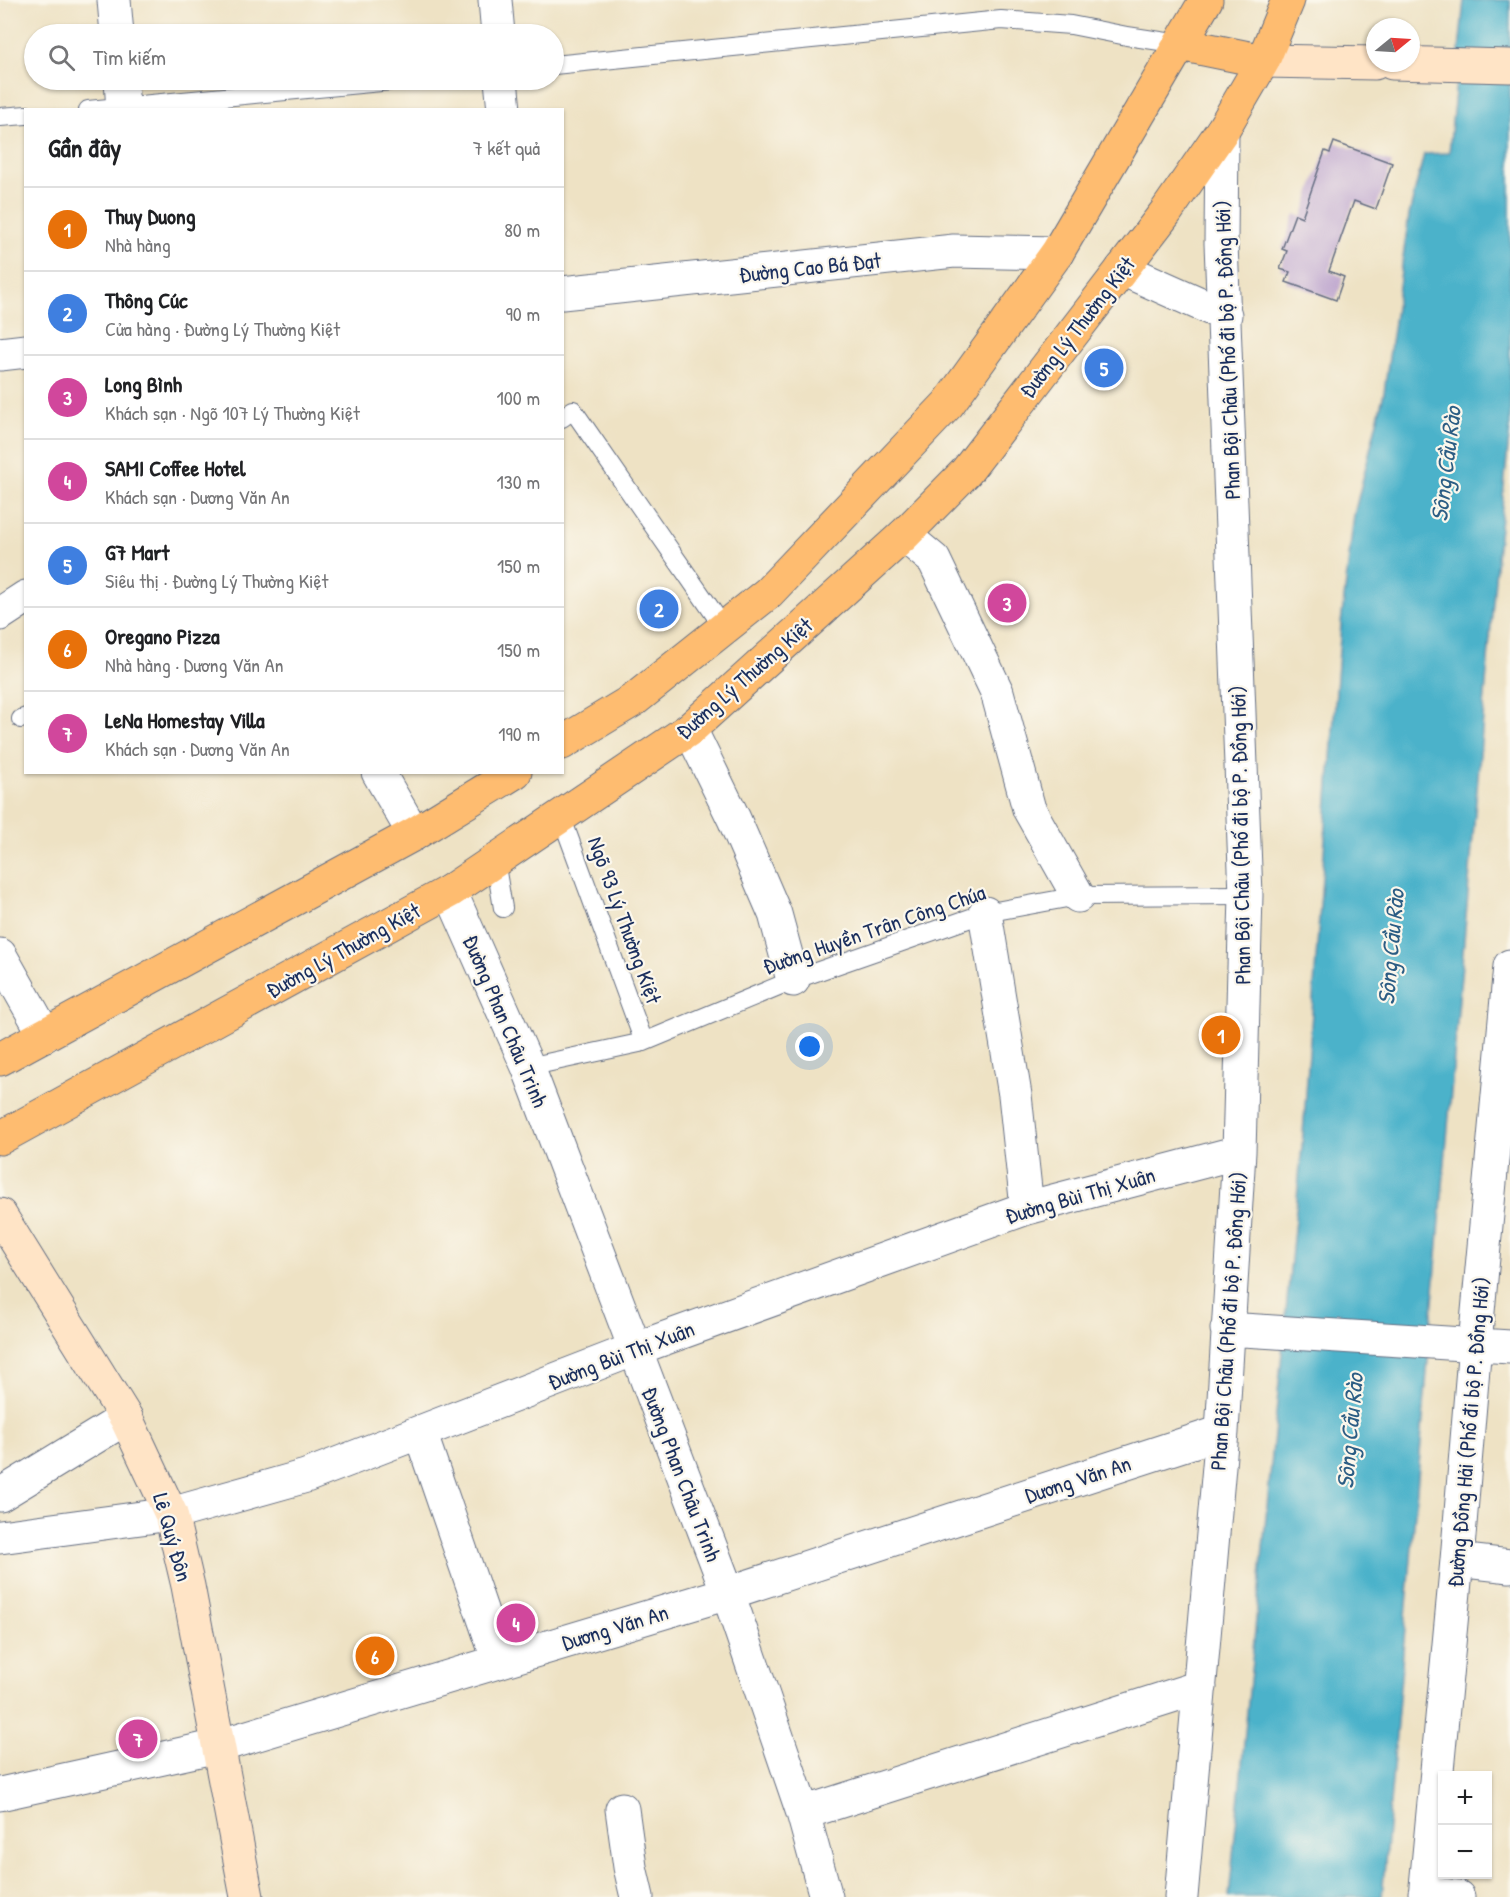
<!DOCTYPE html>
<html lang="vi">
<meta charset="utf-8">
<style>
body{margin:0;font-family:"Patrick Hand",sans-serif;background:#f2f2f2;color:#202124}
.controls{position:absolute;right:18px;bottom:18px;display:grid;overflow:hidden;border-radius:0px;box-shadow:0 2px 4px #0004}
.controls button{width:54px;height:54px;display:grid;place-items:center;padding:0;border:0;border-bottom:2px solid #e0e0e0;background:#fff;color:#202124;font:30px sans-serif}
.compass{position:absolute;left:1366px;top:18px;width:54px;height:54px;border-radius:50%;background:#fff;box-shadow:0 2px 4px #0004;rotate:72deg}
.you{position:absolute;left:810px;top:1047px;width:21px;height:21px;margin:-15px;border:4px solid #fff;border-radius:50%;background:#1a73e8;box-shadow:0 0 0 9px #1a73e833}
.badge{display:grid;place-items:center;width:39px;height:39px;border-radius:50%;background:#d93025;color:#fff;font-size:20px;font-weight:700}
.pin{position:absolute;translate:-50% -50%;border:3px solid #fff;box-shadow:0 2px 6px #0006}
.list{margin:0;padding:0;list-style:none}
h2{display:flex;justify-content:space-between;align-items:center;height:78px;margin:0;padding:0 24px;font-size:26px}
h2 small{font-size:20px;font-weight:400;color:#757577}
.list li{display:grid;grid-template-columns:39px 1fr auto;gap:18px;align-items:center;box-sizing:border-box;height:84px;padding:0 24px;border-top:2px solid #e0e0e0}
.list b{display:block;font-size:22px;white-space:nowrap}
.list p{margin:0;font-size:20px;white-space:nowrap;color:#757577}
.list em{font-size:20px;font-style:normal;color:#757577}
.icon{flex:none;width:33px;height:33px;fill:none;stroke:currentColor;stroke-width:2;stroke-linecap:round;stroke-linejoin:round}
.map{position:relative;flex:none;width:1510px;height:1897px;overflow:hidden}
.search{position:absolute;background:#fff;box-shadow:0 2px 4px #0004;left:24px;top:24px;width:540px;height:66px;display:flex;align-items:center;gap:15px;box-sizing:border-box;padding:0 21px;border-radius:33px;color:#757577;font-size:22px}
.panel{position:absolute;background:#fff;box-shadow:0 2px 4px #0004;left:24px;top:108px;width:540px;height:666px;border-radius:0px}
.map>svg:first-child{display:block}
.water{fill:#4bb2ca;stroke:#337094;stroke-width:1.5}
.building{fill:#baa0cc}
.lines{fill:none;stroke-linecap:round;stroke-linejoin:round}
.lane-casing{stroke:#656e82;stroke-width:20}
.street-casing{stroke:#656e82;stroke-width:35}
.secondary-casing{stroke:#656e82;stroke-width:35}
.primary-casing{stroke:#656e82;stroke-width:35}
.lane{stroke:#fff;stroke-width:18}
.street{stroke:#fff;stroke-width:33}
.secondary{stroke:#ffe4c6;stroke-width:33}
.primary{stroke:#febc70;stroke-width:33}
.labels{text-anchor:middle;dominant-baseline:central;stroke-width:4.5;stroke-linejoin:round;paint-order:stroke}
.street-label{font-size:22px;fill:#1b2f5e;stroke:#fbf7ec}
.water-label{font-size:24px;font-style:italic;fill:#2c5d84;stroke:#fbf7ec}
</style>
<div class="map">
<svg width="1510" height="1897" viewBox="0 0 1510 1897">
<rect width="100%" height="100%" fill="#fbf7ec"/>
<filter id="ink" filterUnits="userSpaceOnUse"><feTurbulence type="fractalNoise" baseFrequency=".0167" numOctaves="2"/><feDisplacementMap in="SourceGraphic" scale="12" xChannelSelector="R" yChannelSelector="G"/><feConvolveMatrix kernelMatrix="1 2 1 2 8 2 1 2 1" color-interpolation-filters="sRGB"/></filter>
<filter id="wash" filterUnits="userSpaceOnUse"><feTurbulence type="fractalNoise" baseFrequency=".008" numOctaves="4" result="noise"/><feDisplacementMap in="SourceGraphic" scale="24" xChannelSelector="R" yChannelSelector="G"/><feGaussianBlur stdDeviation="1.35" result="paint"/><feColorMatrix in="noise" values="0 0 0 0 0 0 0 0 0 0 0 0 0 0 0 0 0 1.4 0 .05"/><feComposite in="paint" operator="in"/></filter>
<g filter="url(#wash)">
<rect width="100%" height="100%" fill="#eee2c4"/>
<path class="water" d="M1464,0H1510V427L1496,567L1382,1897H1229L1302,1147L1341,624L1354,515L1384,393L1409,215L1424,154L1449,153Z"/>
<g id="blocks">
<path class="building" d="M1334,142L1392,163L1376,209L1354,201L1329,271L1344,277L1336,300L1286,282L1290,272L1280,269L1287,251L1282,249L1295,214L1302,217L1325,151L1330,153Z"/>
</g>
</g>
<g filter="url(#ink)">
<use href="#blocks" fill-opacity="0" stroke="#656e82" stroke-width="1.5"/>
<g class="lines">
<g class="lane-casing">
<path id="lane" d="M554,65L1001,20L1071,25L1127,36L1180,44
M88,110L402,80
M0,117L26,115
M562,418L573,410L724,628
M21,719L26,717
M561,816L644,1042
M495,860L503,908
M528,1067L644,1042L793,980L985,913L1078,896L1246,895"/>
</g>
<g class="street-casing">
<path id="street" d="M114,0L117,34
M495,0L498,34
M121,80L123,110
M501,80L504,110
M1122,269L1225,315
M562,293L954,251L1057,253
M0,354L26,351
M904,535L934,560L997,692L1029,809L1078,896
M0,614L26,597
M690,729L734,819L775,914L793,980
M378,772L414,834
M450,891L528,1067L728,1593L803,1813L826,1897
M985,913L1015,1095L1027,1208
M0,955L45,1035
M1227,1329L1510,1347
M420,1432L499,1662
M0,1495L126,1418
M0,1537L171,1514L306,1476L635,1349L1027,1208L1239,1152
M1457,1560L1510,1566
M0,1794L218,1746L728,1593L1222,1432
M622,1809L630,1867L637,1897
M803,1813L1200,1687
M1425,1893L1458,1897
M1181,1897L1222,1432L1239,1152L1246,895L1221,243L1222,131
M1425,1897L1457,1560L1475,1344L1510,966"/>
</g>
<g class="secondary-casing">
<path id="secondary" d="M1263,61L1375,63
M1392,63L1510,66
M0,1215L126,1418L171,1514L188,1586L247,1897"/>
</g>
<g class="primary-casing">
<path id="primary" d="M1180,44L1263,61
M562,743L635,699L768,593L948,404L1057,253L1206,0
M0,1059L414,834L515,772
M0,1138L450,891L690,729L904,535L966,472L1166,212L1222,131L1263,61L1288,0"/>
</g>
<use href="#lane" class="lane"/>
<use href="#street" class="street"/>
<use href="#secondary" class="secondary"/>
<use href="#primary" class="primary"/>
</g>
</g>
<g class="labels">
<g class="street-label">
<text transform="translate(810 267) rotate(-6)">Đường Cao Bá Đạt</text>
<text transform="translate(1077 327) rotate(-52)">Đường Lý Thường Kiệt</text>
<text transform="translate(1227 350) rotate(-92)">Phan Bội Châu (Phố đi bộ P. Đồng Hới)</text>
<text transform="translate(744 678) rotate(-41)">Đường Lý Thường Kiệt</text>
<text transform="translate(1240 835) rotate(-91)">Phan Bội Châu (Phố đi bộ P. Đồng Hới)</text>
<text transform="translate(625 920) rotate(70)">Ngõ 93 Lý Thường Kiệt</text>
<text transform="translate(874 929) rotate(-19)">Đường Huyền Trân Công Chúa</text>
<text transform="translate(343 950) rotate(-29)">Đường Lý Thường Kiệt</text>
<text transform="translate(506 1021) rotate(67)">Đường Phan Châu Trinh</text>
<text transform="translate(1080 1195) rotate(-16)">Đường Bùi Thị Xuân</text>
<text transform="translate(1228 1321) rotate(-86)">Phan Bội Châu (Phố đi bộ P. Đồng Hới)</text>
<text transform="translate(621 1355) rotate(-21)">Đường Bùi Thị Xuân</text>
<text transform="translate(1468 1432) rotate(-85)">Đường Đồng Hải (Phố đi bộ P. Đồng Hới)</text>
<text transform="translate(682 1474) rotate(69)">Đường Phan Châu Trinh</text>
<text transform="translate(1078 1479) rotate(-18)">Dương Văn An</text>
<text transform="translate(173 1537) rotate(74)">Lê Quý Đôn</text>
<text transform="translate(615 1627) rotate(-17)">Dương Văn An</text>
</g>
<g class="water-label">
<text transform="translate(1445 464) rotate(-83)">Sông Cầu Rào</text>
<text transform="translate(1390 947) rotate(-85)">Sông Cầu Rào</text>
<text transform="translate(1349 1431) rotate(-85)">Sông Cầu Rào</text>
</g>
</g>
</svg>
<div class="controls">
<button>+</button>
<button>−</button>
</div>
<svg class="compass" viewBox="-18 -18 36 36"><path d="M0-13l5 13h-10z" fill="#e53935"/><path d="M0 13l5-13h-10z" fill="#757577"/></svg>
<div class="you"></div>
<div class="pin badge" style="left:1221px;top:1035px;background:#e8710a">1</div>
<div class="pin badge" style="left:659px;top:609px;background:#3f7fe0">2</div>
<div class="pin badge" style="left:1007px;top:603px;background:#d1479c">3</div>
<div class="pin badge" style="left:516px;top:1623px;background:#d1479c">4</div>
<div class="pin badge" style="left:1104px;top:368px;background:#3f7fe0">5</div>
<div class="pin badge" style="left:375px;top:1656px;background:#e8710a">6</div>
<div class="pin badge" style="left:138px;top:1739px;background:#d1479c">7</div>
<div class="search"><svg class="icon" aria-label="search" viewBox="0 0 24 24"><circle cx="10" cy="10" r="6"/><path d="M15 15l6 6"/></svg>Tìm kiếm</div>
<section class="panel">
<h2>Gần đây<small>7 kết quả</small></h2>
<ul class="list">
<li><span class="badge" style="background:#e8710a">1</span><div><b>Thuy Duong</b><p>Nhà hàng</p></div><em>80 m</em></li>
<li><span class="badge" style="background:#3f7fe0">2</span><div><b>Thông Cúc</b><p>Cửa hàng · Đường Lý Thường Kiệt</p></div><em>90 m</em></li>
<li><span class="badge" style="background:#d1479c">3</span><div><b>Long Bình</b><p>Khách sạn · Ngõ 107 Lý Thường Kiệt</p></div><em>100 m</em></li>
<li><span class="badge" style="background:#d1479c">4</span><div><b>SAMI Coffee Hotel</b><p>Khách sạn · Dương Văn An</p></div><em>130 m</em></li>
<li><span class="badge" style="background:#3f7fe0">5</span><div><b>G7 Mart</b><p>Siêu thị · Đường Lý Thường Kiệt</p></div><em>150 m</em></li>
<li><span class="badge" style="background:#e8710a">6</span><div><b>Oregano Pizza</b><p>Nhà hàng · Dương Văn An</p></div><em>150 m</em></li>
<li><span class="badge" style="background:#d1479c">7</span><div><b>LeNa Homestay Villa</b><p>Khách sạn · Dương Văn An</p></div><em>190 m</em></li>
</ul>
</section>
</div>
